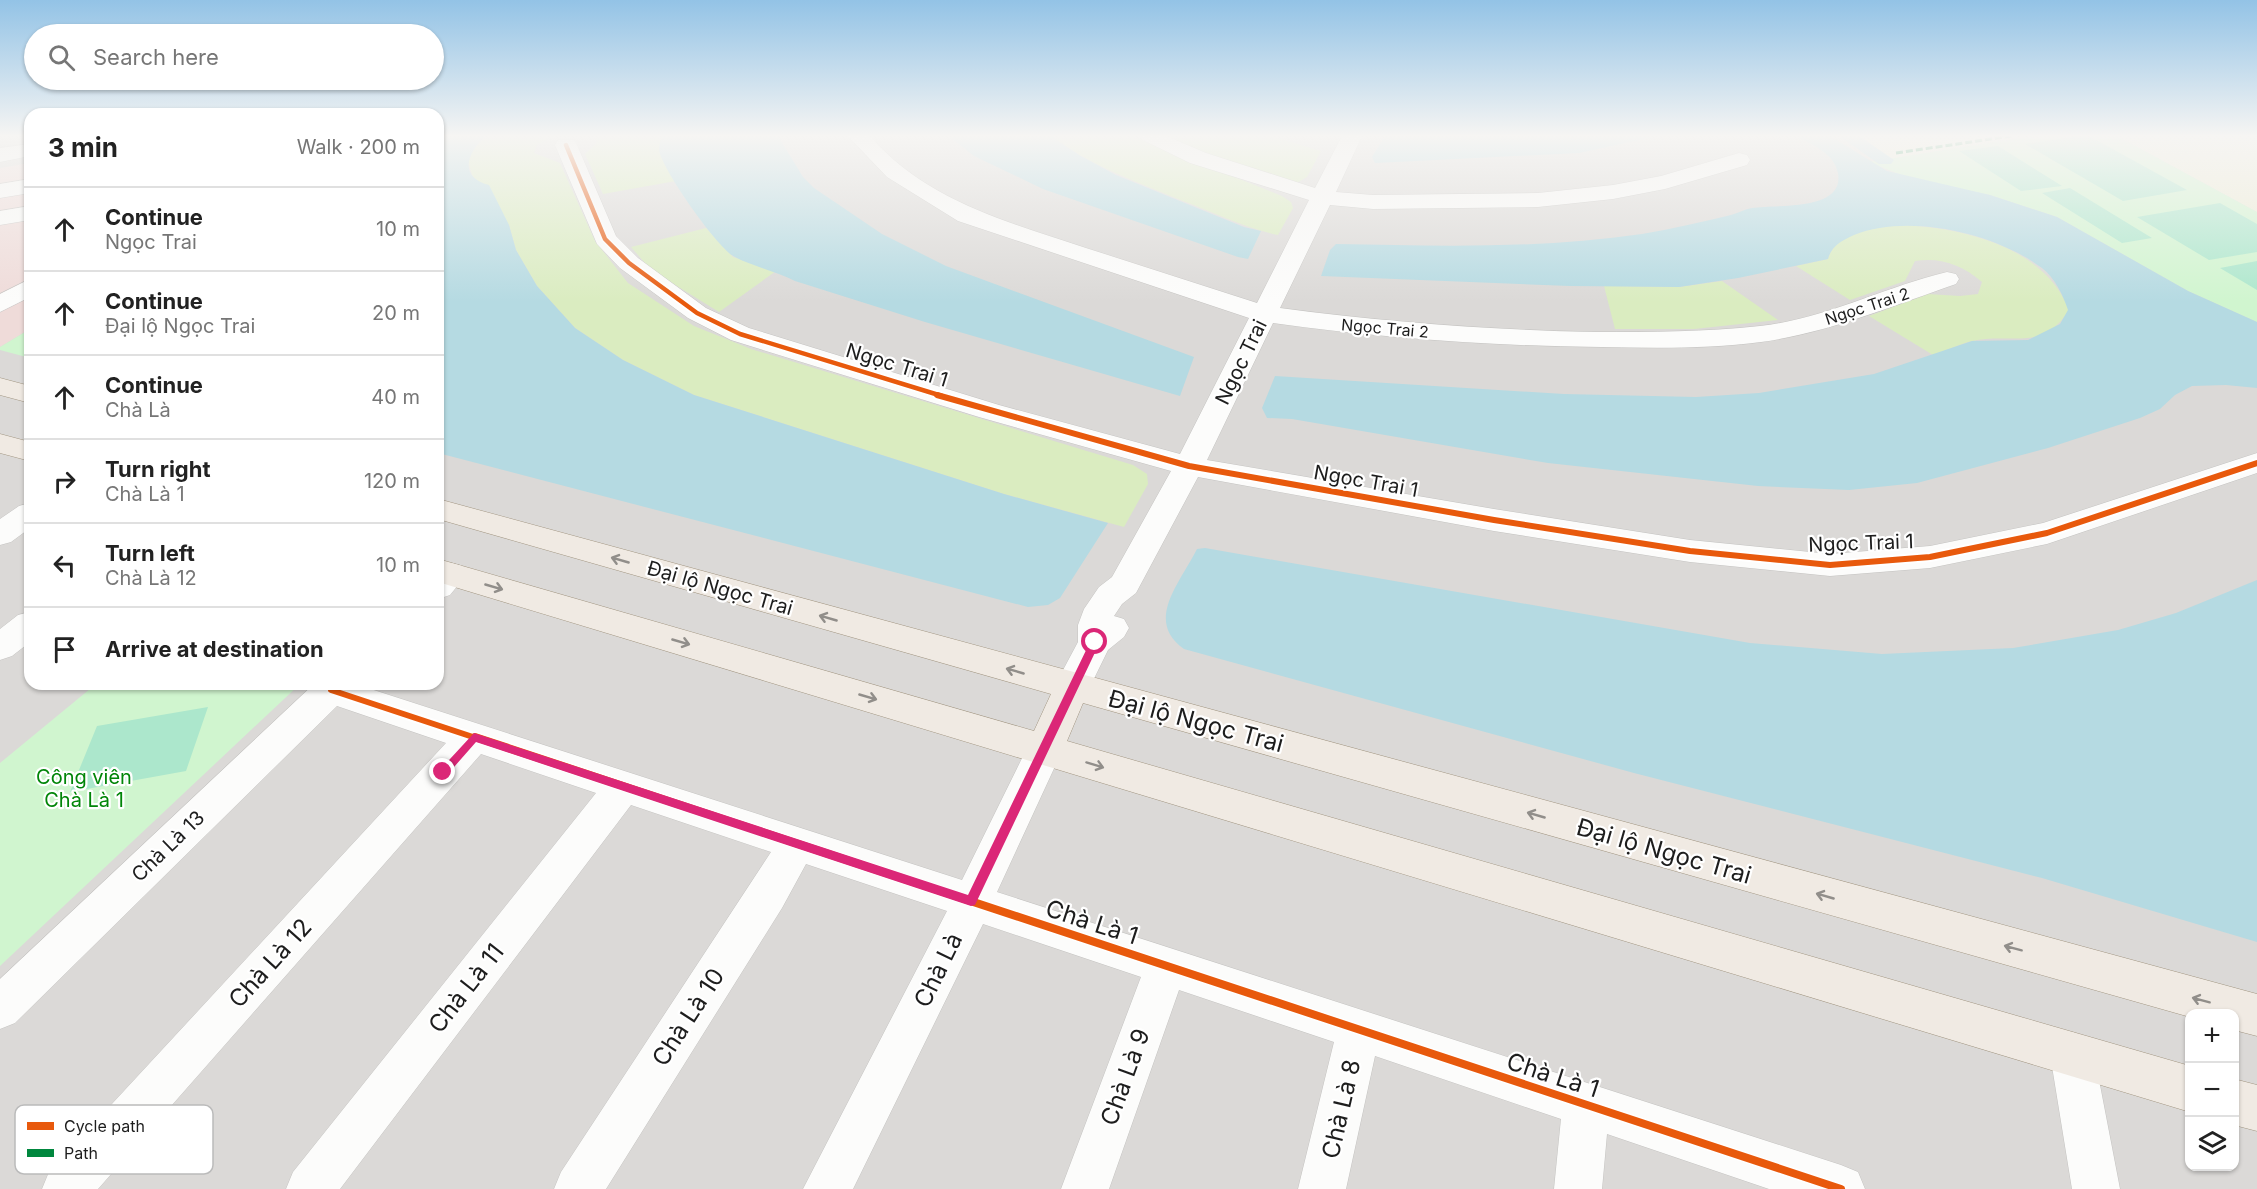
<!DOCTYPE html>
<meta charset="utf-8">
<style>
body{margin:0;font-family:Inter,sans-serif;background:#f6f6f6;color:#222}
.controls{position:absolute;right:18px;bottom:18px;display:grid;overflow:hidden;border-radius:12px;box-shadow:0 2px 4px #0004}
.controls button{width:54px;height:54px;display:grid;place-items:center;padding:0;border:0;border-bottom:2px solid #e0e0e0;background:#fff;color:#222;font:30px sans-serif}
.stop{position:absolute;width:18px;height:18px;margin:-14px;border:4px solid #db2777;border-radius:50%;background:#fff}
.stop.end{background:#db2777;border-color:#fff;box-shadow:0 2px 6px #0008}
.list{margin:0;padding:0;list-style:none}
h2{display:flex;justify-content:space-between;align-items:center;height:78px;margin:0;padding:0 24px;font-size:26px}
h2 small{font-size:20px;font-weight:400;color:#767676}
.list li{display:grid;grid-template-columns:39px 1fr auto;gap:18px;align-items:center;box-sizing:border-box;height:84px;padding:0 24px;border-top:2px solid #e0e0e0}
.list b{display:block;font-size:22px;white-space:nowrap}
.list p{margin:0;font-size:20px;white-space:nowrap;color:#767676}
.list em{font-size:20px;font-style:normal;color:#767676}
.icon{flex:none;width:33px;height:33px;fill:none;stroke:currentColor;stroke-width:2;stroke-linecap:round;stroke-linejoin:round}
.map{position:relative;flex:none;width:2257px;height:1189px;overflow:hidden}
.search{position:absolute;background:#fff;box-shadow:0 2px 4px #0004;left:24px;top:24px;width:420px;height:66px;display:flex;align-items:center;gap:15px;box-sizing:border-box;padding:0 21px;border-radius:33px;color:#767676;font-size:22px}
.panel{position:absolute;background:#fff;box-shadow:0 2px 4px #0004;left:24px;top:108px;width:420px;height:582px;border-radius:18px}
.map>svg:first-child{display:block}
.residential{fill:#dbd9d7;fill-rule:evenodd}
.commercial{fill:#efdbd9}
.farmland{fill:#eeedd7}
.grass{fill:#daecc0}
.park{fill:#d0f5cf}
.pitch{fill:#ace7cc}
.water{fill:#b5dae2}
.lines{fill:none;stroke-linecap:round;stroke-linejoin:round}
.canal{fill:#b5dae2;fill-rule:evenodd}
.minor-casing{stroke:#c4c3c1;stroke-width:1}
.major-casing{stroke:#a29682;stroke-width:1}
.minor{fill:#fcfcfb;fill-rule:evenodd}
.major{fill:#f0eae3;fill-rule:evenodd}
.quiet{stroke:#00873e;stroke-width:3;stroke-dasharray:7 3;stroke-linecap:butt}
.cycleway-far2-casing{stroke:#fff;stroke-width:8}
.cycleway-far1-casing{stroke:#fff;stroke-width:10}
.cycleway-casing{stroke:#fff;stroke-width:11}
.cycleway-far2{stroke:#e8590c;stroke-width:4.5}
.cycleway-far1{stroke:#e8590c;stroke-width:6}
.cycleway{stroke:#e8590c;stroke-width:8}
.oneway{stroke:#918e8a}
.route{fill:#db2777}
.labels{text-anchor:middle;dominant-baseline:central;stroke-width:4.5;stroke-linejoin:round;paint-order:stroke}
.far-street-label{font-size:16px;fill:#1d1d1d;stroke:#fff}
.street-label{font-size:20px;fill:#1d1d1d;stroke:#fff}
.park-label{font-size:20px;fill:#018508;stroke:#fff}
.near-street-label{font-size:24px;fill:#1d1d1d;stroke:#fff}
.key{fill:#fff;stroke:#bbb;stroke-width:1.5}
.key-label{font-size:16px;fill:#1d1d1d}
</style>
<div class="map">
<svg width="2257" height="1189" viewBox="0 0 2257 1189">
<rect width="100%" height="100%" fill="#ece9e5"/>
<path class="residential" d="M0,136H30V684H438V136H1842L1879,161L2032,136H2117L2257,212V1189H0ZM2190,1014H2234V1166H2190Z"/>
<path class="commercial" d="M30,163V329L0,347V168Z"/>
<path class="farmland" d="M1842,136H2032L1879,161Z
M2117,136H2257V212Z"/>
<path class="grass" d="M486,136H554L537,145L534,153L560,163L595,241L628,283L694,326L751,349L1133,465L1147,474L1148,484L1124,527L1004,494L694,395L623,360L575,328L537,286L516,250L509,225L472,175L468,161L470,153Z
M594,136H662C661,156 662,164 676,181L603,194L585,154L597,143Z
M1051,136H1132L1282,196L1291,202L1293,208L1278,235C1245,228 1215,213 1183,201C1137,182 1091,166 1051,136Z
M1164,136H1271L1321,151L1307,177L1295,184L1203,153Z
M1896,225C1959,226 2045,246 2069,310C2042,353 2011,332 1972,341C1959,344 1946,351 1933,355L1869,316L1928,294L1960,296L1978,294L1982,282C1962,265 1941,257 1915,261L1905,281L1850,300L1796,266L1828,259C1835,232 1874,228 1896,225Z
M706,228L733,257L776,271L719,312L651,270L631,247Z
M1722,281L1778,320L1694,329H1615L1604,286L1679,287Z"/>
<path class="park" d="M2032,136H2117L2257,212V322L2188,291L2057,217L1990,195L1911,179L1869,162Z
M30,329V358L0,350V347Z
M96,684H300L0,966V763Z"/>
<path class="pitch" d="M2077,136H2089L2187,190L2123,201L2025,144Z
M1998,146L2062,186L2021,191L1959,151Z
M2070,188L2152,238L2122,243L2042,193Z
M2220,203L2257,224V252L2209,260L2137,217Z
M2257,261V290L2220,268Z
M208,707L186,771L70,792L97,726Z"/>
<path class="water" d="M438,136H486C468,151 457,177 489,185L509,225L516,250L537,286L575,328L623,360L694,395L1004,494L1108,523L1060,598L1048,605L1028,607L438,453Z
M662,136H778L803,177L814,188L882,234L946,266L1194,357L1180,396L925,322L795,281C776,271 754,267 735,257C718,249 660,167 659,149C659,145 661,140 662,136Z
M949,136H1051L1079,155L1116,175L1244,227L1261,231L1248,259L1238,257L1043,189L974,156Z
M1385,136H1657L1579,153L1375,163L1372,157Z
M1796,136H1830L1887,171L1990,195L2057,217L2188,291L2257,322V388L2226,385L2192,386L2175,395L2160,409L2140,418L2048,448L1917,483L1849,490L1758,486L1548,463L1292,419L1267,418L1262,408L1275,376L1564,394L1696,397L1759,393L1874,374L1972,341L2028,340L2060,324L2068,310C2063,295 2055,278 2042,268C1995,233 1909,213 1854,235C1843,240 1831,246 1828,259L1738,278L1679,287L1570,286L1321,276L1330,250L1336,244C1438,246 1541,249 1642,234C1671,229 1702,222 1731,215C1738,213 1745,209 1752,208C1776,204 1845,212 1838,173C1834,153 1813,145 1796,136Z
M1205,548L1750,643L1882,654L2013,648L2118,630L2176,613L2257,580V942L2042,878L1634,773L1184,649C1144,621 1180,583 1197,549Z"/>
<g class="lines">
<path class="canal" d="M1839,136H1859L1894,160L1891,164H1879Z"/>
<g class="minor-casing">
<path id="minor" d="M848,136H870C926,201 1008,222 1086,248C1143,266 1200,285 1257,303L1309,200L1190,163L1143,140L1140,136H1166L1206,153L1315,188L1342,136H1362L1336,192L1373,195L1538,193L1613,185L1661,176L1739,153L1747,155L1750,160L1747,165L1665,189L1613,199L1538,207L1373,209L1330,205L1280,308C1385,322 1491,330 1596,332C1650,332 1706,332 1760,326C1825,319 1884,287 1947,272L1956,274L1959,279L1956,284C1892,306 1827,333 1761,342C1709,349 1654,348 1602,347C1492,346 1382,338 1273,323L1207,460L1494,509L1690,540L1830,554L1930,546L2043,523L2257,453V473L2047,544L1930,568L1830,576L1690,562L1494,531L1198,477L1136,593L1122,604L1114,616L1124,619L1129,628L1124,637L1108,650L1085,697L1072,701L1059,697L1054,687L1078,642V625L1084,609L1099,587L1112,577L1171,471L979,417L731,340L688,318L620,268L597,244L555,145L558,140H574L577,145L616,236L638,258L706,308L749,328L999,405L1180,454L1249,318L958,221L887,177Z
M30,144V156L0,162V148Z
M30,179V193L0,198V184Z
M30,206V220L0,225V211Z
M30,279V297L0,312V294Z
M30,503V528L11,542L0,545V519L19,506Z
M451,563L462,566L467,574L450,595L438,599V567Z
M30,612V642L12,656L0,660V629L18,615Z
M314,684H355L962,880L1032,738L1045,734L1058,738L1063,749L997,892L1841,1165L1858,1172L1865,1189H1769L1607,1134L1602,1189H1554L1561,1119L1375,1056L1346,1189H1298L1334,1042L1179,990L1109,1189H1061L1141,977L983,924L853,1189H803L947,911L806,864L782,908L606,1189H554L561,1172L771,852L631,805L340,1189H286L293,1172L596,793L481,754L98,1189H42L49,1172L446,743L337,706L15,1023L0,1029V979Z
M2072,1032L2088,1039L2094,1054L2120,1189H2072L2050,1054L2056,1039Z"/>
</g>
<g class="major-casing">
<path id="major" d="M0,378L30,386V403L0,395Z
M0,434L30,442V461L0,453Z
M438,499L2257,994V1036L2234,1030V1014H2190V1017L1083,703L1067,741L2190,1066V1112L438,582V559L1034,731L1051,694L438,519Z
M2234,1079L2257,1085V1131L2234,1125Z"/>
</g>
<use href="#minor" class="minor"/>
<use href="#major" class="major"/>
<path class="quiet" d="M1896,153L2011,136"/>
<g class="cycleway-far2-casing">
<path id="cycleway-far2" d="M566,145L605,239L629,263L697,313L740,334L942,396"/>
</g>
<g class="cycleway-far1-casing">
<path id="cycleway-far1" d="M937,395L1189,466L1494,520L1690,551L1830,565L1930,557L2047,533L2257,463
M331,690L479,739"/>
</g>
<g class="cycleway-casing">
<path id="cycleway" d="M475,737L1841,1189"/>
</g>
<use href="#cycleway-far2" class="cycleway-far2"/>
<use href="#cycleway-far1" class="cycleway-far1"/>
<use href="#cycleway" class="cycleway"/>
</g>
<defs><path id="oneway-shaft" d="M-6 0H5M1.5-3L5.5 0L1.5 3" fill="none" stroke-width="1.6" stroke-linecap="round" stroke-linejoin="round" transform="scale(1.5)"/></defs>
<g class="oneway">
<use href="#oneway-shaft" transform="translate(620 560) rotate(-164)"/>
<use href="#oneway-shaft" transform="translate(494 587) rotate(16)"/>
<use href="#oneway-shaft" transform="translate(828 618) rotate(-164)"/>
<use href="#oneway-shaft" transform="translate(681 642) rotate(16)"/>
<use href="#oneway-shaft" transform="translate(1015 671) rotate(-164)"/>
<use href="#oneway-shaft" transform="translate(868 697) rotate(16)"/>
<use href="#oneway-shaft" transform="translate(1095 765) rotate(17)"/>
<use href="#oneway-shaft" transform="translate(1536 815) rotate(-164)"/>
<use href="#oneway-shaft" transform="translate(1825 896) rotate(-164)"/>
<use href="#oneway-shaft" transform="translate(2013 948) rotate(-165)"/>
<use href="#oneway-shaft" transform="translate(2201 1000) rotate(-165)"/>
</g>
<linearGradient id="sky" x2="0" y2="1"><stop stop-color="#93c3e6"/><stop offset="0.45" stop-color="#f6f5f3"/><stop offset="1" stop-color="#f6f5f3" stop-opacity="0"/></linearGradient>
<rect width="2257" height="302" fill="url(#sky)"/>
<path class="route" d="M1095,639L1100,642L975,905L971,906L476,742L447,775H439L438,772L474,733L968,895L1090,642Z"/>
<g class="labels">
<g class="far-street-label">
<text transform="translate(1867 306) rotate(-18)">Ngọc Trai 2</text>
<text transform="translate(1385 328) rotate(5)">Ngọc Trai 2</text>
</g>
<g class="street-label">
<text transform="translate(1241 362) rotate(-64)">Ngọc Trai</text>
<text transform="translate(897 365) rotate(17)">Ngọc Trai 1</text>
<text transform="translate(1366 481) rotate(10)">Ngọc Trai 1</text>
<text transform="translate(1861 543) rotate(-2)">Ngọc Trai 1</text>
<text transform="translate(720 588) rotate(16)">Đại lộ Ngọc Trai</text>
<text transform="translate(168 846) rotate(-44)">Chà Là 13</text>
</g>
<g class="park-label">
<text x="84" y="777">Công viên<tspan x="84" dy="23">Chà Là 1</tspan></text>
</g>
<g class="near-street-label">
<text transform="translate(1196 721) rotate(15)">Đại lộ Ngọc Trai</text>
<text transform="translate(1664 851) rotate(16)">Đại lộ Ngọc Trai</text>
<text transform="translate(1092 922) rotate(18)">Chà Là 1</text>
<text transform="translate(270 963) rotate(-48)">Chà Là 12</text>
<text transform="translate(938 970) rotate(-64)">Chà Là</text>
<text transform="translate(466 988) rotate(-52)">Chà Là 11</text>
<text transform="translate(688 1017) rotate(-57)">Chà Là 10</text>
<text transform="translate(1553 1075) rotate(18)">Chà Là 1</text>
<text transform="translate(1125 1077) rotate(-70)">Chà Là 9</text>
<text transform="translate(1341 1109) rotate(-77)">Chà Là 8</text>
</g>
</g>
<rect x="15" y="1105" width="198" height="69" rx="9" class="key"/>
<rect x="27" y="1122" width="27" height="8" fill="#e8590c"/>
<rect x="27" y="1149" width="27" height="8" fill="#00873e"/>
<g class="key-label">
<text x="64" y="1132">Cycle path</text>
<text x="64" y="1159">Path</text>
</g>
</svg>
<div class="controls">
<button>+</button>
<button>−</button>
<button><svg class="icon" aria-label="layers" viewBox="0 0 24 24"><path d="M12 4l9 5-9 5-9-5zM3 14l9 5 9-5"/></svg></button>
</div>
<div class="stop" style="left:1095px;top:642px"></div>
<div class="stop end" style="left:443px;top:772px"></div>
<div class="search"><svg class="icon" aria-label="search" viewBox="0 0 24 24"><circle cx="10" cy="10" r="6"/><path d="M15 15l6 6"/></svg>Search here</div>
<section class="panel">
<h2>3 min<small>Walk · 200 m</small></h2>
<ul class="list">
<li><svg class="icon" aria-label="ahead" viewBox="0 0 24 24"><path d="M12 20V5M6 11l6-6 6 6"/></svg><div><b>Continue</b><p>Ngọc Trai</p></div><em>10 m</em></li>
<li><svg class="icon" aria-label="ahead" viewBox="0 0 24 24"><path d="M12 20V5M6 11l6-6 6 6"/></svg><div><b>Continue</b><p>Đại lộ Ngọc Trai</p></div><em>20 m</em></li>
<li><svg class="icon" aria-label="ahead" viewBox="0 0 24 24"><path d="M12 20V5M6 11l6-6 6 6"/></svg><div><b>Continue</b><p>Chà Là</p></div><em>40 m</em></li>
<li><svg class="icon" aria-label="right" viewBox="0 0 24 24"><path d="M7 20v-9h11M14 6l5 5-5 5"/></svg><div><b>Turn right</b><p>Chà Là 1</p></div><em>120 m</em></li>
<li><svg class="icon" aria-label="left" viewBox="0 0 24 24"><path d="M17 20v-9H6M10 6l-5 5 5 5"/></svg><div><b>Turn left</b><p>Chà Là 12</p></div><em>10 m</em></li>
<li><svg class="icon" aria-label="arrive" viewBox="0 0 24 24"><path d="M6 21V4h12l-3 4 3 4H6"/></svg><div><b>Arrive at destination</b></div></li>
</ul>
</section>
</div>
